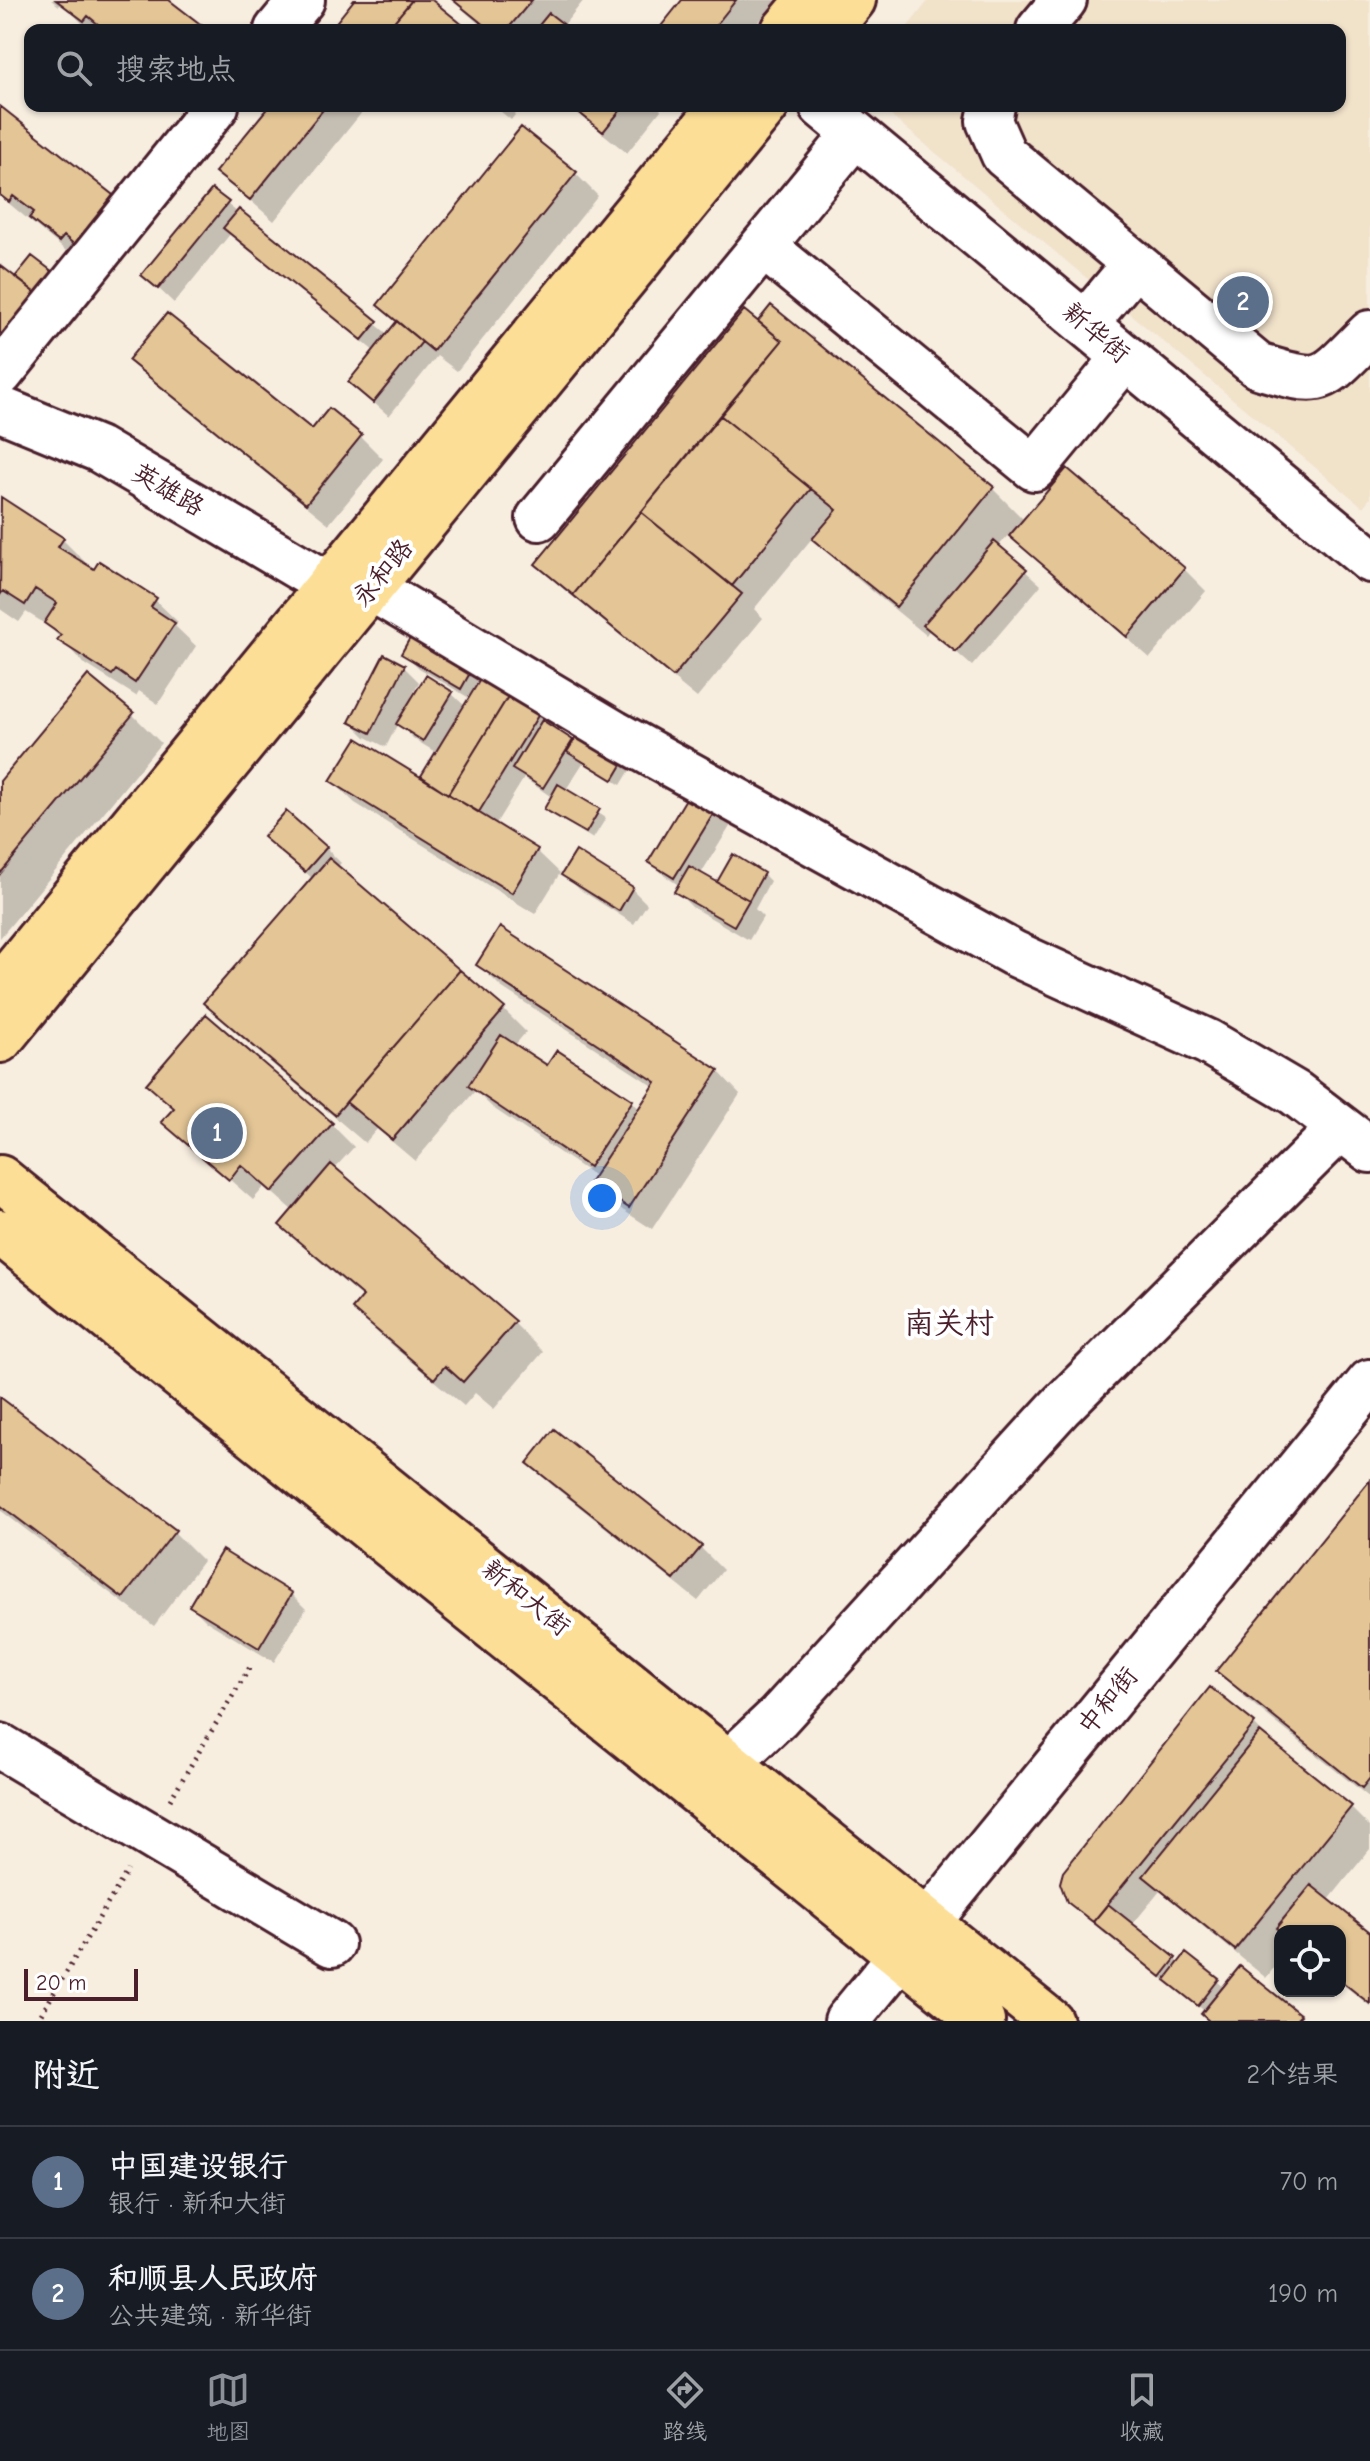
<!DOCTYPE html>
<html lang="zh">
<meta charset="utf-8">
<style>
body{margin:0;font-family:"Comic Neue","LXGW WenKai TC",sans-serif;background:#20242c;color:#f1f3f6}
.controls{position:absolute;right:24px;bottom:24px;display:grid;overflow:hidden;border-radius:16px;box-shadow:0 2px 6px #0004}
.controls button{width:72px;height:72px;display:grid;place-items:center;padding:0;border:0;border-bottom:2px solid #363941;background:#171b24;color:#f1f3f6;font:40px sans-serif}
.scale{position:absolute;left:24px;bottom:20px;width:114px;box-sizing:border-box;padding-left:8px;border:4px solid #4a1f2b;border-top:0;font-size:22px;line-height:28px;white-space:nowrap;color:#4a1f2b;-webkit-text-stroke:6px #fff;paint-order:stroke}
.you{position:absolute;left:602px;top:1198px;width:28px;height:28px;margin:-20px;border:6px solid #fff;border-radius:50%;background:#1a73e8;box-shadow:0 0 0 12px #1a73e833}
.badge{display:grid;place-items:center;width:52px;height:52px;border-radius:50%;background:#8c9099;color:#fff;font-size:26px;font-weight:700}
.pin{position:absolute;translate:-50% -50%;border:4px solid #fff;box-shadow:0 2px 8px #0006}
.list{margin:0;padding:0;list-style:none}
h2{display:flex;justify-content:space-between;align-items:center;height:104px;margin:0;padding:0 32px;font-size:34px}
h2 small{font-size:26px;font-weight:400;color:#9ea1a6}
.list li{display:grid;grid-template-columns:52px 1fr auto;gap:24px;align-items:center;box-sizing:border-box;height:112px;padding:0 32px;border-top:2px solid #363941}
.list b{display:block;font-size:30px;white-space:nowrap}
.list p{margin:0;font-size:26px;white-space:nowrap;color:#9ea1a6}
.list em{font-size:26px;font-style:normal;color:#9ea1a6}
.icon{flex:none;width:44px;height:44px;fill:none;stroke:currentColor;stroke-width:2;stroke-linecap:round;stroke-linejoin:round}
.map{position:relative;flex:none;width:1370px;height:2021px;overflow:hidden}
.search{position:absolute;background:#171b24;box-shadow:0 2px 6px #0004;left:24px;right:24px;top:24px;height:88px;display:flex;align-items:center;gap:20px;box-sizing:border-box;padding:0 28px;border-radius:16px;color:#9ea1a6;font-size:30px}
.sheet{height:328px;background:#171b24}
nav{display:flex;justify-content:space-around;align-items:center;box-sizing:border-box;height:112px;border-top:2px solid #363941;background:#171b24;font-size:22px;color:#9ea1a6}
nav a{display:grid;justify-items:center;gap:4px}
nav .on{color:#8c9099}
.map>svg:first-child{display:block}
.built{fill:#f1e2ca}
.shadow{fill:#0003}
.building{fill:#e3c596;stroke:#4a1f2b;stroke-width:2}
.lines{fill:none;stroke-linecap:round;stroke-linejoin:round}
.minor-casing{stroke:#4a1f2b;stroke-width:50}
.major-casing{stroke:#4a1f2b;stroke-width:50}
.path{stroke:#4a1f2b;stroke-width:5;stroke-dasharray:2 6;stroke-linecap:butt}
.minor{stroke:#fff;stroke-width:44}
.major{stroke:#fcde96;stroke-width:44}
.labels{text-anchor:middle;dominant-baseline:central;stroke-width:8;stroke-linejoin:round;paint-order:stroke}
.street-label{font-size:26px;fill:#4a1f2b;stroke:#fff}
.quarter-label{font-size:30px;fill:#4a1f2b;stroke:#fff}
</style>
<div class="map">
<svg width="1370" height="2021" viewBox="0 0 1370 2021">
<rect width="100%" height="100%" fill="#f7eee0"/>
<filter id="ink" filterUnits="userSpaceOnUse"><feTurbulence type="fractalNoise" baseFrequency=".0125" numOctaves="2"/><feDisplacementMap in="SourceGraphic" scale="16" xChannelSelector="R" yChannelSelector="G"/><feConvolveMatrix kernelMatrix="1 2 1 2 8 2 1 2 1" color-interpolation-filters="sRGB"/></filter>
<g filter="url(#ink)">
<path class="built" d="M929,0H1370V498L1363,507L879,106H1340V30H905Z"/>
<path class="shadow" d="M51,0H166L204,30H89L62,3L59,6Z
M357,0H429L466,30H333Z
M452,0H584L563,26L567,30H486Z
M685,0H776L752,30H661Z
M271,106H367L274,221L218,172Z
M494,106H522L511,120Z
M569,106H657L661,110L627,153Z
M0,109L112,197L141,226L89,270L0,196Z
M521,130L576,174L598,196L457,371L437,356L389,416L350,382L375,352L231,233L174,303L144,275L212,192L389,335L398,323L380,305Z
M771,308L993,489L1024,520L1184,569L1206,591L1150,658L1034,558L1009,534L998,547L1041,585L972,666L930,629L926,635L844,568L813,537L754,609L763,618L697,698L560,586L538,564L768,332Z
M130,360L312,432L360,436L383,459L329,524L153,382Z
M1,500L63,540L85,562L83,565L155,600L178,622L175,626L196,646L158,704L139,691L136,696L82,662L49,626L26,612L19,622L0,609Z
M416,631L541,710L556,725L553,730L575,744L635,762L621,785L583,763L565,791L606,818L593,839L554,815L547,808L553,798L524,778L495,825L537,851L560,873L535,914L355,803L332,781L430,783L423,776L437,753L414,739L398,723L386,747L366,737L351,722L384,657L404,667L419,682L411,697L414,699L427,678L452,694L466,707L471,699L419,668L404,653Z
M132,714L161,743L0,938V784Z
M694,790L734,820L700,875L726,889L763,874L770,881L755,909L763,917L749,940L692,907L677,892L680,886L665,876L650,861Z
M266,837L326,848L341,863L337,867L504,1010L526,1032L514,1046L547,1067L632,1101L640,1110L655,1087L501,987L478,964L718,1071L740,1094L652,1229L615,1205L593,1182L596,1177L493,1108L475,1091L415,1161L377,1129L365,1143L235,1032L206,1003L313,879Z
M577,854L632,889L647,904L634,924L579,889L564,874Z
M149,1084L331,1124L354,1147L334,1169L514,1323L543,1352L494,1409L475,1393L464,1406L383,1338L354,1309L363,1298L311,1254L282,1225L293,1211L265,1186L253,1200L164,1122L175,1109Z
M0,1399L174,1532L203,1561L154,1626L0,1510Z
M530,1463L700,1547L723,1570L698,1601L552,1485Z
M1370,1484V1798L1248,1700L1219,1671Z
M291,1594L306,1609L274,1662L206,1621L191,1606Z
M1254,1724L1276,1747L1351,1808L1370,1827V1849L1328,1901L1370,1934V2006L1340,1982V1931H1280V1960L1266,1978L1160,1891L1132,1925L1180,1964L1187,1956L1225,1988L1299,2016L1304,2021H1210L1206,2012L1100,1930L1102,1927L1086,1914V1918L1069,1900Z"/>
<path class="building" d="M56,0H169L208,30H105L88,16L84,21Z
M354,0H412L387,30H330Z
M412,0H432L469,30H400L392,24Z
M453,0H532L507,30H490Z
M682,0H736L712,30H658Z
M549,13L571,30H535Z
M0,106L113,195L75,245L64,236L59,242L29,218L34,212L13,196L9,202L0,195Z
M269,106H326L250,200L215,172Z
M571,106H624L603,132Z
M521,127L577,172L433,351L377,305Z
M212,189L229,202L158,289L141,275Z
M239,209L378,321L362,340L223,228Z
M32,256L57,275L40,296L15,277Z
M0,265L40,296L6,338L0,333Z
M771,305L994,487L896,607L812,539L837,510L720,415L782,341L758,321Z
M744,310L782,341L573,595L535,564Z
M167,313L312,429L329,408L362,435L306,504L128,360Z
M397,321L422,342L373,403L348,382Z
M720,415L811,489L732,586L641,512Z
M1067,468L1185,568L1127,637L1009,536Z
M1,497L64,538L58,547L94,569L99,561L157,598L151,607L175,623L135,683L116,670L112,675L57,640L61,635L44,623L57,603L35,589L25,605L3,591L0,595Z
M641,512L742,594L673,677L573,595Z
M994,541L1027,569L956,652L923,625Z
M415,629L475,664L461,689L401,654Z
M384,654L405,665L371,733L349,722Z
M484,673L512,690L448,794L421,776Z
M88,675L134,713L0,874V781Z
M426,675L453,692L423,741L396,724Z
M512,690L542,709L479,812L448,794Z
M542,720L573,740L543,788L512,769Z
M583,726L629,753L613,780L567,752Z
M357,738L538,849L512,893L330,781Z
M558,784L600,809L586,833L544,809Z
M693,787L720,803L674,878L648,862Z
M286,811L327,847L305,872L263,837Z
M576,851L633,887L619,911L561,875Z
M733,854L764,873L749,900L717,882Z
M329,858L460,970L335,1115L203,1003Z
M689,866L749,900L734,926L674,892Z
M500,927L719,1070L629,1208L590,1182L656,1082L476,965Z
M460,970L505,1008L392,1140L346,1102Z
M206,1014L333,1123L272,1192L241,1165L229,1180L161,1122L174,1108L146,1084Z
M501,1035L547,1065L557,1050L633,1100L589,1167L468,1086Z
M331,1164L516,1321L463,1382L445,1366L434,1379L352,1309L363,1296L279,1225Z
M0,1397L176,1530L123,1598L0,1505Z
M554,1429L702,1546L674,1580L527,1463Z
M1370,1480V1778L1362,1788L1216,1671Z
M222,1550L292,1593L259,1648L189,1606Z
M1210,1687L1255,1723L1093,1922L1067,1902L1060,1883L1063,1872Z
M1260,1732L1352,1806L1235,1950L1143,1876Z
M1311,1885L1370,1932V2004L1340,1980V1931L1280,1932L1276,1928Z
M1108,1904L1176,1958L1161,1977L1093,1922Z
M1186,1953L1219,1979L1198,2006L1165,1980Z
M1240,1966L1301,2015L1295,2021H1209L1201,2014Z"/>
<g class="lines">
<g class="minor-casing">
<path id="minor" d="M277,30L302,0
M1039,30L1064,0
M822,106L1370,560
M992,106L989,121L1004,155L1258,366C1327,387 1320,382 1370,333
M763,246L855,134
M1085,324L1135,264
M0,374L216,106
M0,409L98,449L329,585
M539,518L763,246L1034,468L1125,357
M371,588L614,733L1013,953L1208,1042L1295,1093L1370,1150
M0,1746L332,1944
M730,1762L778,1717L1060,1407L1340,1128
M847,2021L1370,1382"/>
</g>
<g class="major-casing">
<path id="major" d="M784,30L809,0
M829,30L853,0
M0,986L722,106
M0,1040L766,106
M0,1178L1050,2021
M0,1232L982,2021"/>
</g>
<path class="path" d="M170,1800L250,1667
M37,2021L128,1870"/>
<use href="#minor" class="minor"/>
<use href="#major" class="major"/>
</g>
</g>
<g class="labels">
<g class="street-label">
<text transform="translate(1096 333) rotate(40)">新华街</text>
<text transform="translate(168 490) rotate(30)">英雄路</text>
<text transform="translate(383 573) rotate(-51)">永和路</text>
<text transform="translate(526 1598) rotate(39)">新和大街</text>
<text transform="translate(1108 1701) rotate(-51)">中和街</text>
</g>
<g class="quarter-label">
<text x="949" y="1323">南关村</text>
</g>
</g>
</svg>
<div class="controls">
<button><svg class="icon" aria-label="locate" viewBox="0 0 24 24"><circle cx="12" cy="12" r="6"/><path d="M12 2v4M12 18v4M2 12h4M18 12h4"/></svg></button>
</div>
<div class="scale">20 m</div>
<div class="you"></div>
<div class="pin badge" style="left:217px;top:1133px;background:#5c6f8a">1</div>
<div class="pin badge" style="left:1243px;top:302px;background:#5c6f8a">2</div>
<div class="search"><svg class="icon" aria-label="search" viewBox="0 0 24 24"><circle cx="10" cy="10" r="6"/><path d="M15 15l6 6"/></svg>搜索地点</div>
</div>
<section class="sheet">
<h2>附近<small>2个结果</small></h2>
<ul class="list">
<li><span class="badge" style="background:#5c6f8a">1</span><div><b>中国建设银行</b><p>银行 · 新和大街</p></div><em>70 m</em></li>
<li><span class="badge" style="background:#5c6f8a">2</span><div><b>和顺县人民政府</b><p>公共建筑 · 新华街</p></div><em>190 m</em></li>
</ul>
</section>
<nav>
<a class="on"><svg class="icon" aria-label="map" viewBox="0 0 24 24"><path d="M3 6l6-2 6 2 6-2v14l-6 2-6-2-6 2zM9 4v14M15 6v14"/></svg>地图</a>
<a><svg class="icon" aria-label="directions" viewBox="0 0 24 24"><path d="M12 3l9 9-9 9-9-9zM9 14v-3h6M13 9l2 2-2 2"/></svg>路线</a>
<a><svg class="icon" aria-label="saved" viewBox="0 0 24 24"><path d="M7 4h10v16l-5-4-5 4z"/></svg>收藏</a>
</nav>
